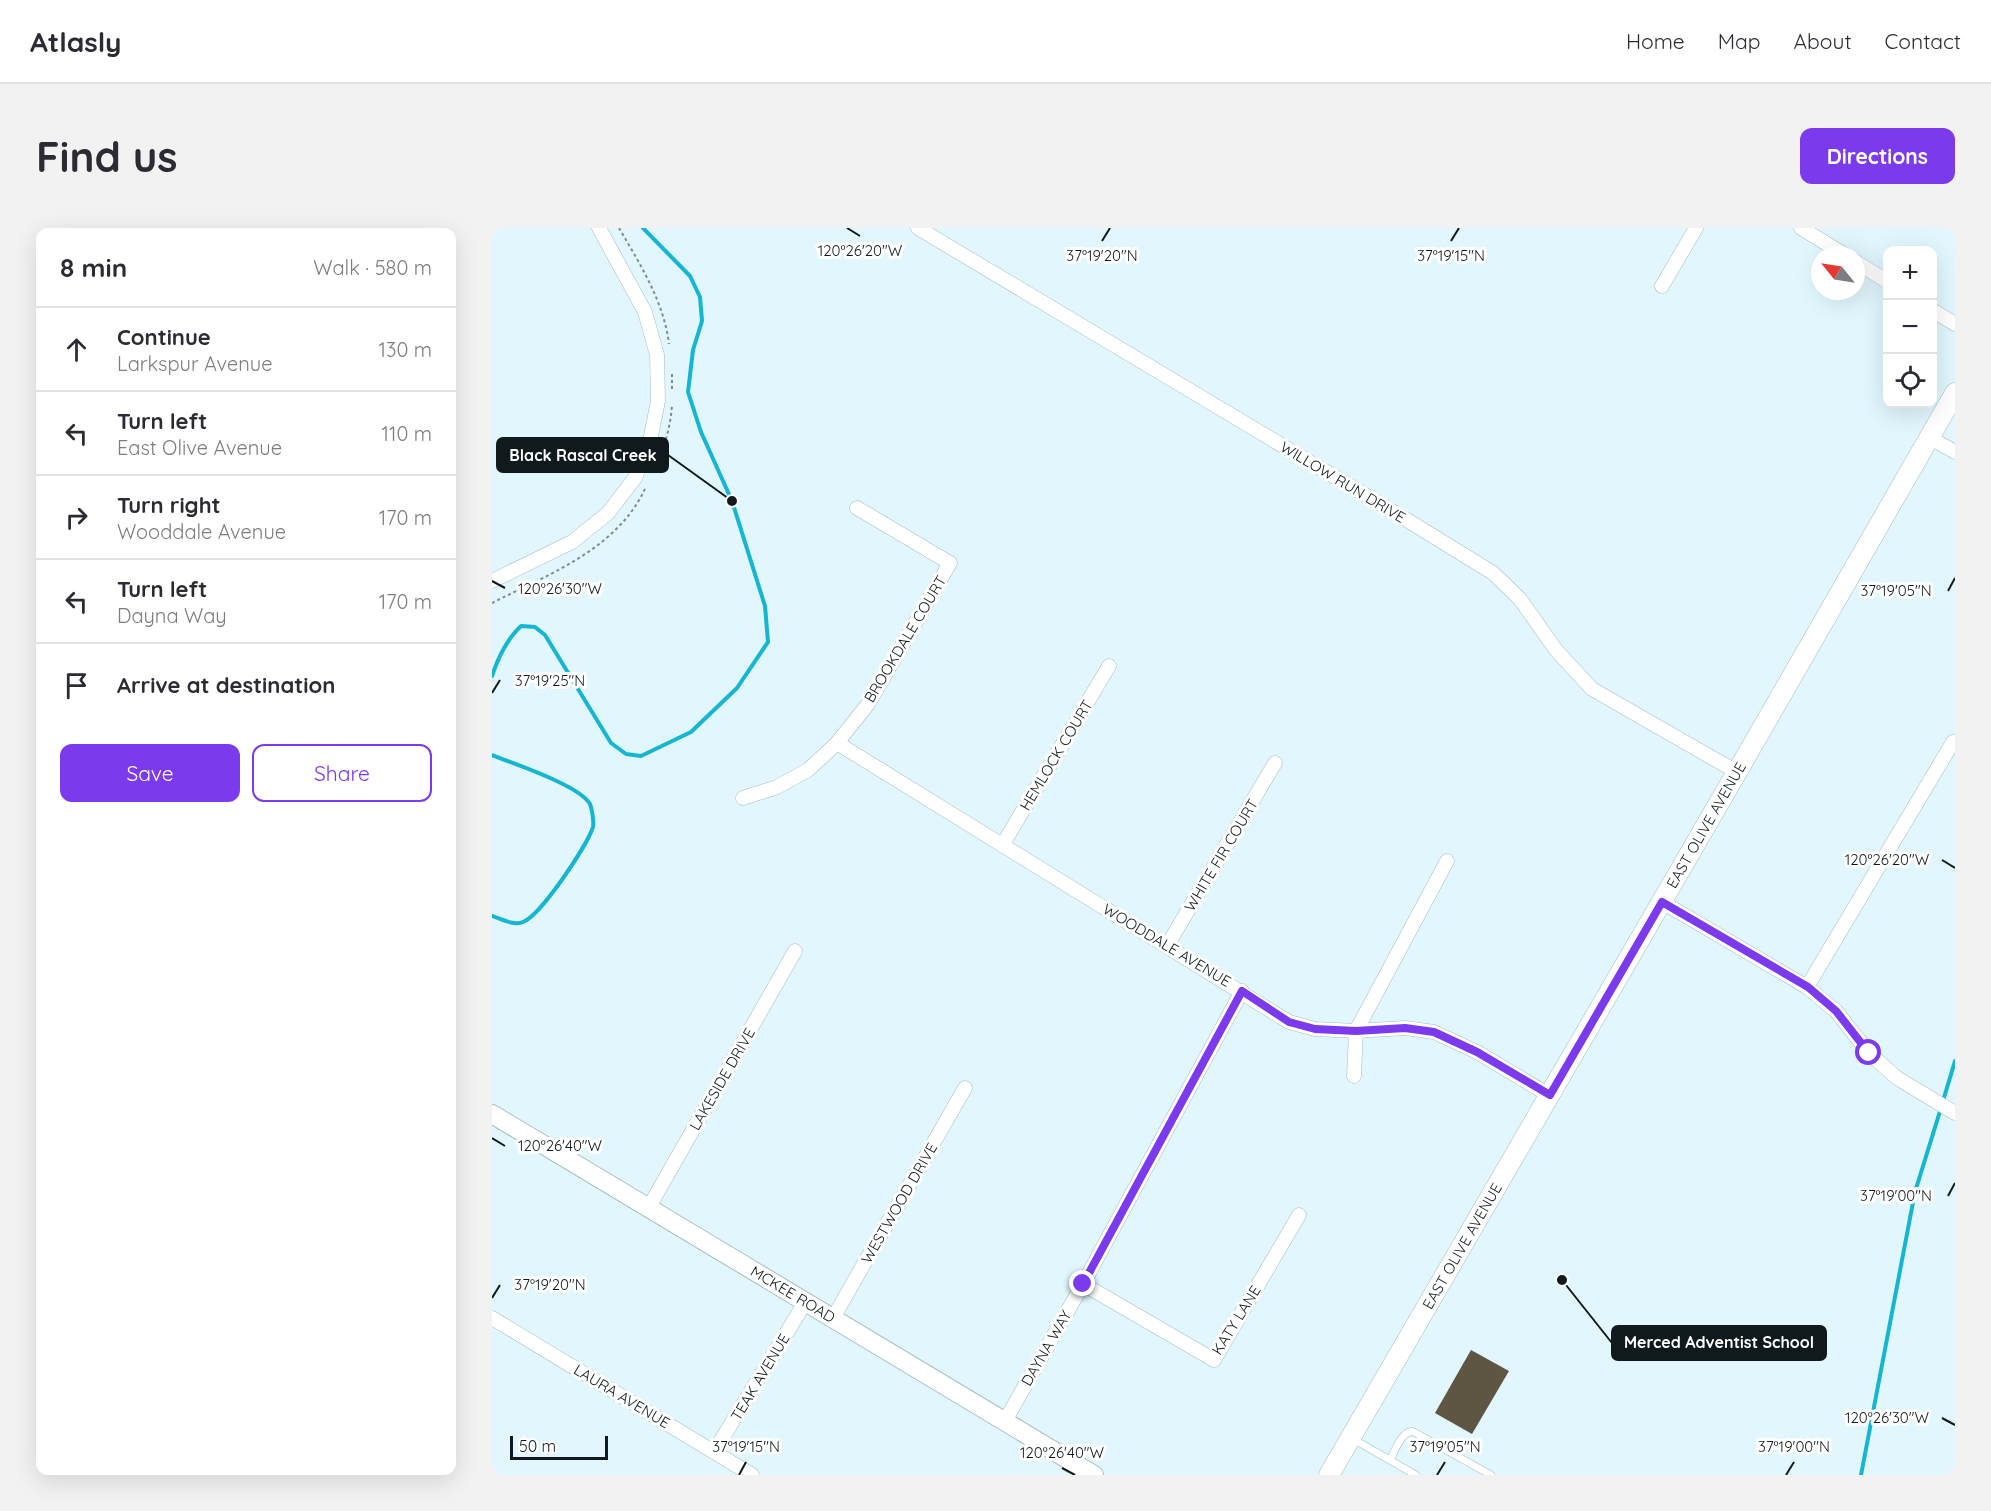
<!DOCTYPE html>
<meta charset="utf-8">
<style>
body{margin:0;font-family:Quicksand,sans-serif;background:#f2f2f3;color:#2b2b33}
.controls{position:absolute;right:18px;top:18px;display:grid;overflow:hidden;border-radius:12px;box-shadow:0 6px 24px #0002}
.controls button{width:54px;height:54px;display:grid;place-items:center;padding:0;border:0;border-bottom:2px solid #e1e1e2;background:#fff;color:#2b2b33;font:30px sans-serif}
.compass{position:absolute;left:1319px;top:18px;width:54px;height:54px;border-radius:50%;background:#fff;box-shadow:0 6px 24px #0002;rotate:300deg}
.scale{position:absolute;left:18px;bottom:15px;width:98px;box-sizing:border-box;padding-left:6px;border:3px solid #101a1d;border-top:0;font-size:16px;line-height:21px;white-space:nowrap;color:#101a1d;-webkit-text-stroke:4px #fff;paint-order:stroke}
.stop{position:absolute;width:18px;height:18px;margin:-14px;border:4px solid #7c3aed;border-radius:50%;background:#fff}
.stop.end{background:#7c3aed;border-color:#fff;box-shadow:0 2px 6px #0008}
.list{margin:0;padding:0;list-style:none}
h2{display:flex;justify-content:space-between;align-items:center;height:78px;margin:0;padding:0 24px;font-size:26px}
h2 small{font-size:20px;font-weight:400;color:#7c7c81}
.list li{display:grid;grid-template-columns:39px 1fr auto;gap:18px;align-items:center;box-sizing:border-box;height:84px;padding:0 24px;border-top:2px solid #e1e1e2}
.list b{display:block;font-size:22px;white-space:nowrap}
.list p{margin:0;font-size:20px;white-space:nowrap;color:#7c7c81}
.list em{font-size:20px;font-style:normal;color:#7c7c81}
.actions{display:flex;gap:12px;padding:18px 24px}
.actions a{flex:1;padding:14px 0;border:2px solid #7c3aed;border-radius:12px;text-align:center;font-size:21px;color:#7c3aed}
.actions .main{background:#7c3aed;color:#fff}
.icon{flex:none;width:33px;height:33px;fill:none;stroke:currentColor;stroke-width:2;stroke-linecap:round;stroke-linejoin:round}
.map{position:relative;flex:none;width:1463px;height:1247px;overflow:hidden;border-radius:12px}
header{display:flex;align-items:center;gap:36px;box-sizing:border-box;height:84px;padding:0 30px;background:#fff;border-bottom:2px solid #e1e1e2}
header strong{font-size:28px}
nav{display:flex;gap:33px;margin-inline-start:auto;font-size:21px}
.intro{display:flex;align-items:center;justify-content:space-between;box-sizing:border-box;height:144px;padding:0 36px}
h1{margin:0;font-size:42px}
.button{padding:15px 27px;border-radius:12px;background:#7c3aed;color:#fff;font-size:21px;font-weight:700}
main{display:flex;gap:36px;padding:0 36px}
aside{flex:1;background:#fff;border-radius:12px;box-shadow:0 6px 24px #0002}
.map>svg:first-child{display:block}
.lines{fill:none;stroke-linecap:round;stroke-linejoin:round}
.stream{stroke:#16b6d2;stroke-width:4}
.building{fill:#5f5543}
.service-casing{stroke:#a2bdc4;stroke-width:8}
.minor-casing{stroke:#a2bdc4;stroke-width:15}
.tertiary-casing{stroke:#a2bdc4;stroke-width:20}
.secondary-casing{stroke:#a2bdc4;stroke-width:21}
.path{stroke:#7c8c91;stroke-width:2;stroke-dasharray:3 3;stroke-linecap:butt}
.service{stroke:#fff;stroke-width:7}
.minor{stroke:#fff;stroke-width:14}
.tertiary{stroke:#fff;stroke-width:18}
.secondary{stroke:#fff;stroke-width:20}
.route{stroke:#7c3aed;stroke-width:8}
.ticks{fill:none;stroke:#101a1d;stroke-width:2}
.labels{text-anchor:middle;dominant-baseline:central;stroke-width:6;stroke-linejoin:round;paint-order:stroke}
.street-label{font-size:15px;fill:#101a1d;stroke:#fff}
.ticks-label{font-size:15px;text-anchor:middle;fill:#101a1d;stroke:#fff;stroke-width:6;stroke-linejoin:round;paint-order:stroke}
.leader{fill:none;stroke:#101a1d;stroke-width:2}
.callout-dot{fill:#101a1d;stroke:#fff;stroke-width:2}
.callout{fill:#101a1d;stroke:#101a1d;stroke-width:2}
.callout-label{font-size:16px;text-anchor:middle;font-weight:bold;fill:#fff}
</style>
<header>
<strong>Atlasly</strong>
<nav><a>Home</a><a>Map</a><a>About</a><a>Contact</a></nav>
</header>
<div class="intro"><h1>Find us</h1><a class="button">Directions</a></div>
<main>
<aside>
<h2>8 min<small>Walk · 580 m</small></h2>
<ul class="list">
<li><svg class="icon" aria-label="ahead" viewBox="0 0 24 24"><path d="M12 20V5M6 11l6-6 6 6"/></svg><div><b>Continue</b><p>Larkspur Avenue</p></div><em>130 m</em></li>
<li><svg class="icon" aria-label="left" viewBox="0 0 24 24"><path d="M17 20v-9H6M10 6l-5 5 5 5"/></svg><div><b>Turn left</b><p>East Olive Avenue</p></div><em>110 m</em></li>
<li><svg class="icon" aria-label="right" viewBox="0 0 24 24"><path d="M7 20v-9h11M14 6l5 5-5 5"/></svg><div><b>Turn right</b><p>Wooddale Avenue</p></div><em>170 m</em></li>
<li><svg class="icon" aria-label="left" viewBox="0 0 24 24"><path d="M17 20v-9H6M10 6l-5 5 5 5"/></svg><div><b>Turn left</b><p>Dayna Way</p></div><em>170 m</em></li>
<li><svg class="icon" aria-label="arrive" viewBox="0 0 24 24"><path d="M6 21V4h12l-3 4 3 4H6"/></svg><div><b>Arrive at destination</b></div></li>
</ul>
<div class="actions"><a class="main">Save</a><a>Share</a></div>
</aside>
<div class="map">
<svg width="1463" height="1247" viewBox="0 0 1463 1247">
<rect width="100%" height="100%" fill="#e1f7fd"/>
<g class="lines">
<path class="stream" d="M0,448C6,430 15,411 29,398L43,399L53,407L119,515L134,526L149,528L199,504L245,460L276,414L273,378L240,273L209,204L196,164L201,122L210,93L208,69L198,48L151,0
M0,527C22,536 87,557 98,576C100,581 102,594 101,599C95,618 49,687 31,694C22,698 9,691 0,688
M1451,873L1463,833
M1369,1247L1423,964L1449,880"/>
</g>
<path class="building" d="M979,1122L1017,1143L980,1206L943,1185Z"/>
<g class="lines">
<g class="service-casing">
<path id="service" d="M861,1211L924,1247
M898,1232C904,1221 908,1206 920,1203L999,1247"/>
</g>
<g class="minor-casing">
<path id="minor" d="M426,0L915,292L1001,345L1028,371L1064,422L1100,461L1245,544
M1309,0L1353,27
M1364,34L1396,54
M1170,58L1204,0
M1440,82L1463,96
M1437,209L1463,224
M0,353L80,314L116,285L143,250L158,213L166,173L165,127L153,84L107,0
M345,515L797,794L823,801L864,803L913,800L942,804L985,824L1057,867
M251,570L285,559L316,542L345,515L376,476L458,335L365,280
M511,616L617,438
M1170,674L1315,759L1344,783L1377,825L1405,850L1463,885
M675,718L783,535
M1315,759L1461,514
M862,848L864,803L955,633
M157,979L303,723
M591,1056L722,1132L807,987
M0,1090L260,1247
M341,1090L473,860
M513,1193L591,1056L750,763
M222,1224L314,1073"/>
</g>
<g class="tertiary-casing">
<path id="tertiary" d="M0,886L602,1247"/>
</g>
<g class="secondary-casing">
<path id="secondary" d="M837,1247L1245,544L1463,165"/>
</g>
<path class="path" d="M127,0C148,36 172,74 177,116
M180,146V161
M161,245C171,224 179,199 180,176
M0,375C57,346 124,322 153,261"/>
<use href="#service" class="service"/>
<use href="#minor" class="minor"/>
<use href="#tertiary" class="tertiary"/>
<use href="#secondary" class="secondary"/>
</g>
<g class="lines">
<path class="route" d="M591,1056L750,763L797,794L823,801L864,803L913,800L942,804L985,824L1058,867L1170,674L1316,759L1344,783L1377,825"/>
</g>
<path class="ticks" d="M355,0L368,8M610,13L618,0M959,13L967,0M0,353L13,360M1456,363L1463,350M0,465L8,452M1450,632L1463,640M0,910L13,918M1456,968L1463,955M0,1070L8,1057M1450,1190L1463,1197M570,1240L583,1247M247,1247L254,1234M945,1247L953,1234M1294,1247L1302,1234"/>
<g class="labels">
<g class="street-label">
<text transform="translate(851 254) rotate(31)">WILLOW RUN DRIVE</text>
<text transform="translate(413 411) rotate(-59)">BROOKDALE COURT</text>
<text transform="translate(564 527) rotate(-59)">HEMLOCK COURT</text>
<text transform="translate(1214 597) rotate(-60)">EAST OLIVE AVENUE</text>
<text transform="translate(729 627) rotate(-59)">WHITE FIR COURT</text>
<text transform="translate(675 717) rotate(31)">WOODDALE AVENUE</text>
<text transform="translate(230 851) rotate(-60)">LAKESIDE DRIVE</text>
<text transform="translate(407 975) rotate(-60)">WESTWOOD DRIVE</text>
<text transform="translate(970 1018) rotate(-60)">EAST OLIVE AVENUE</text>
<text transform="translate(301 1066) rotate(31)">MCKEE ROAD</text>
<text transform="translate(744 1092) rotate(-58)">KATY LANE</text>
<text transform="translate(554 1120) rotate(-60)">DAYNA WAY</text>
<text transform="translate(268 1149) rotate(-59)">TEAK AVENUE</text>
<text transform="translate(130 1168) rotate(31)">LAURA AVENUE</text>
</g>
</g>
<g class="ticks-label">
<text x="368" y="28">120°26'20"W</text>
<text x="610" y="33">37°19'20"N</text>
<text x="959" y="33">37°19'15"N</text>
<text x="68" y="366">120°26'30"W</text>
<text x="1404" y="368">37°19'05"N</text>
<text x="58" y="458">37°19'25"N</text>
<text x="1395" y="637">120°26'20"W</text>
<text x="68" y="923">120°26'40"W</text>
<text x="1404" y="973">37°19'00"N</text>
<text x="58" y="1062">37°19'20"N</text>
<text x="1395" y="1195">120°26'30"W</text>
<text x="254" y="1224">37°19'15"N</text>
<text x="953" y="1224">37°19'05"N</text>
<text x="1302" y="1224">37°19'00"N</text>
<text x="570" y="1230">120°26'40"W</text>
</g>
<path class="leader" d="M240 273L176 227M1070 1052L1120 1115"/>
<g class="callout-dot">
<circle cx="240" cy="273" r="6"/>
<circle cx="1070" cy="1052" r="6"/>
</g>
<g class="callout">
<rect x="5" y="210" width="171" height="34" rx="6"/>
<rect x="1120" y="1098" width="214" height="34" rx="6"/>
</g>
<g class="callout-label">
<text x="91" y="233">Black Rascal Creek</text>
<text x="1227" y="1120">Merced Adventist School</text>
</g>
</svg>
<div class="controls">
<button>+</button>
<button>−</button>
<button><svg class="icon" aria-label="locate" viewBox="0 0 24 24"><circle cx="12" cy="12" r="6"/><path d="M12 2v4M12 18v4M2 12h4M18 12h4"/></svg></button>
</div>
<svg class="compass" viewBox="-18 -18 36 36"><path d="M0-13l5 13h-10z" fill="#e53935"/><path d="M0 13l5-13h-10z" fill="#7c7c81"/></svg>
<div class="scale">50 m</div>
<div class="stop" style="left:1377px;top:825px"></div>
<div class="stop end" style="left:591px;top:1056px"></div>
</div>
</main>
